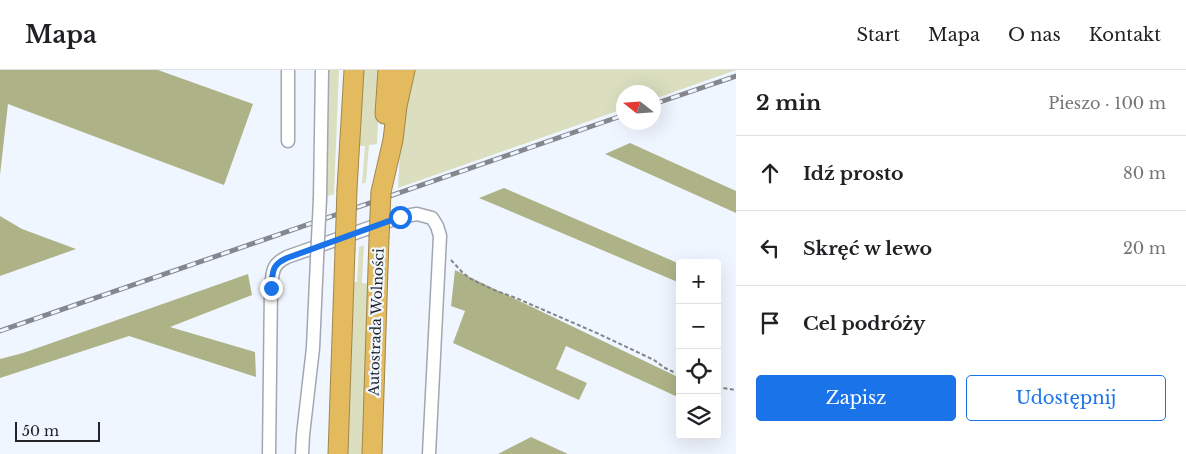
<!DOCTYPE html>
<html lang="pl">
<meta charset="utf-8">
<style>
body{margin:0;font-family:"Libre Baskerville",serif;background:#f6f6f6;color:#202124}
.controls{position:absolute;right:15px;bottom:15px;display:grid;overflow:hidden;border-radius:5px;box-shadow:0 5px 20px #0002}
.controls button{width:45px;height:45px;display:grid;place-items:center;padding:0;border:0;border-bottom:1px solid #e0e0e0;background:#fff;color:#202124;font:25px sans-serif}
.compass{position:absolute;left:616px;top:15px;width:45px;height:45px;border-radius:50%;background:#fff;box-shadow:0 5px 20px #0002;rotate:287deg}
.scale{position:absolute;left:15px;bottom:12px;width:85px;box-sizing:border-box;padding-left:5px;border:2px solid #212327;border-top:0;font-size:14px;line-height:18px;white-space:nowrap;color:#212327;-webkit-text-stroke:4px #f0f6ff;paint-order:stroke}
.stop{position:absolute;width:15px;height:15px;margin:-11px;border:4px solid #1a73e8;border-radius:50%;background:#fff}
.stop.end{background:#1a73e8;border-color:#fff;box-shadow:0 1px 5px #0008}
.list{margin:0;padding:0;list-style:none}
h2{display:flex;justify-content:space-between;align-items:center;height:65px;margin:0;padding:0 20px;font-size:21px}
h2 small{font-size:16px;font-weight:400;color:#757577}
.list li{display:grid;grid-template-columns:32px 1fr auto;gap:15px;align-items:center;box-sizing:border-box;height:75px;padding:0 20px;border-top:1px solid #e0e0e0}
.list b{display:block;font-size:19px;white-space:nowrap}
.list em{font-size:16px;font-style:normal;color:#757577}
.actions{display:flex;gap:10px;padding:15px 20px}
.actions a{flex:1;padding:11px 0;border:1px solid #1a73e8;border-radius:5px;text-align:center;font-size:18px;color:#1a73e8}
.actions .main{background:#1a73e8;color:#fff}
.icon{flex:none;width:28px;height:28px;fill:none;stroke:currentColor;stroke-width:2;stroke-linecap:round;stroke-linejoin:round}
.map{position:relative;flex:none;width:736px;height:384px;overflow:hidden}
header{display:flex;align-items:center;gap:30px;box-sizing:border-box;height:70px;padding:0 25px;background:#fff;border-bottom:1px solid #e0e0e0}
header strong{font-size:24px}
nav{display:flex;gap:28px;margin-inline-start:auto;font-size:18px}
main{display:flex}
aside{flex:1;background:#fff}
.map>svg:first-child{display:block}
.green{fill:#dbdfc0}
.forest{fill:#aeb387}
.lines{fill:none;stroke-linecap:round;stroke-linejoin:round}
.minor-casing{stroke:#a2a7af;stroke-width:15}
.highway-casing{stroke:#9f864b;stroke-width:21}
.path{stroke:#81858b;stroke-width:2;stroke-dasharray:4 2.5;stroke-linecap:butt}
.minor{stroke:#fff;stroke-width:12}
.highway{stroke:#e3bb5e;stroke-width:19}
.rail-casing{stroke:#84888e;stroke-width:5}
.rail{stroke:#f0f6ff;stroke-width:3;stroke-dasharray:9;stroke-linecap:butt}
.minor-bridge-casing{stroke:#a2a7af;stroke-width:15;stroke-linecap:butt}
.highway-bridge-casing{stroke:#9f864b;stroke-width:21;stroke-linecap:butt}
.minor-bridge{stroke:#fff;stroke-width:12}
.highway-bridge{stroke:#e3bb5e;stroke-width:19}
.route{stroke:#1a73e8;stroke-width:6}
.labels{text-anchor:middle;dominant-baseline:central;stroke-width:4.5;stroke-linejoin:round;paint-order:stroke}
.street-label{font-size:14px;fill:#212327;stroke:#f0f6ff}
</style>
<header>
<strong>Mapa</strong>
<nav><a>Start</a><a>Mapa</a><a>O nas</a><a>Kontakt</a></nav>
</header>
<main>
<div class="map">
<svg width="736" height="384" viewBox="0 0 736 384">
<rect width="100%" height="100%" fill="#f0f6ff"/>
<path class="green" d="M327,0H339L334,124L325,127Z
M361,0H381L377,74L369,75L366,112L362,114L365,76H357Z
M412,0H736L654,29V22H624L623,39L398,118L401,60Z
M364,175L362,213L370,214L365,384H344L351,212H357L359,177Z"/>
<path class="forest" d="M0,0H158L253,34L224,115L8,34L0,105Z
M630,73L736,121V143L605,84Z
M504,118L680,194V213L479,128Z
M0,146L22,159L76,179L0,206Z
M455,200L680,308V328L566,276L556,299L587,313L579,330L453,273L465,241L451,236Z
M248,204L252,225L170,257L255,282L256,307L129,266L0,308V289L23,283Z
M531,367L568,384H498Z"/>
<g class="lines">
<g class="minor-casing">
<path id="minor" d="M288,71V0
M320,129L322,0
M269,384L271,218C273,202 271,195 287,187L400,147L417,144L432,148L437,156L440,166L429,384
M302,384L303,365L313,278L317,189"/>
</g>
<g class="highway-casing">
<path id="highway" d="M385,44L388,0
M347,119L354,0
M381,122L393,70L397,36L405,0
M338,384L345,180
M372,384L379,168"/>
</g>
<path class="path" d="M451,190L463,203L471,209L494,220L516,228L599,264L654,290L665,298L680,305
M717,317L736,320"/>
<use href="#minor" class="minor"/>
<use href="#highway" class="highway"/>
<g class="rail-casing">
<path id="rail" d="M654,34L736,6
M0,261L624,45"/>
</g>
<use href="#rail" class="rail"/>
<g class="minor-bridge-casing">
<path id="minor-bridge" d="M317,189L320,129"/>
</g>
<g class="highway-bridge-casing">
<path id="highway-bridge" d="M379,168L381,122
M345,180L347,119"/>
</g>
<use href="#minor-bridge" class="minor-bridge"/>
<use href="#highway-bridge" class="highway-bridge"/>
</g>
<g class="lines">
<path class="route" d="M271,218C273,202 271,195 287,188L400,147"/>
</g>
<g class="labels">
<g class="street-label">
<text transform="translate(376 252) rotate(-88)">Autostrada Wolności</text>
</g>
</g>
</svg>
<div class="controls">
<button>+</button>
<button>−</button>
<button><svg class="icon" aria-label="locate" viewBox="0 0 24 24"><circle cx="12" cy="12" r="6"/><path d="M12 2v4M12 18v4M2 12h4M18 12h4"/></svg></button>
<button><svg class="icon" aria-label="layers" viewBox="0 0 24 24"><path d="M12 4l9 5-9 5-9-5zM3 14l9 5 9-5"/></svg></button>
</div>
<svg class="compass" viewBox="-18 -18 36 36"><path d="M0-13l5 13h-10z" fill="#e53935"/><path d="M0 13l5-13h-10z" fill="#757577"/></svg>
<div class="scale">50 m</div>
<div class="stop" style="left:400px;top:147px"></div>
<div class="stop end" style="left:271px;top:218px"></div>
</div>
<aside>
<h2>2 min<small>Pieszo · 100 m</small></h2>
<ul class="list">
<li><svg class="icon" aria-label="ahead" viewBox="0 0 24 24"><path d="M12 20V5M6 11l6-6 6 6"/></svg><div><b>Idź prosto</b></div><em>80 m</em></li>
<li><svg class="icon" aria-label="left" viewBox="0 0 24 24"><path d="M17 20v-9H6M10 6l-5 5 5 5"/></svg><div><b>Skręć w lewo</b></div><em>20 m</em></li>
<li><svg class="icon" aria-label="arrive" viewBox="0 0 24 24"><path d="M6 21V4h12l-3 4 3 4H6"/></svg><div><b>Cel podróży</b></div></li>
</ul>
<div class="actions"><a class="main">Zapisz</a><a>Udostępnij</a></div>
</aside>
</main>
